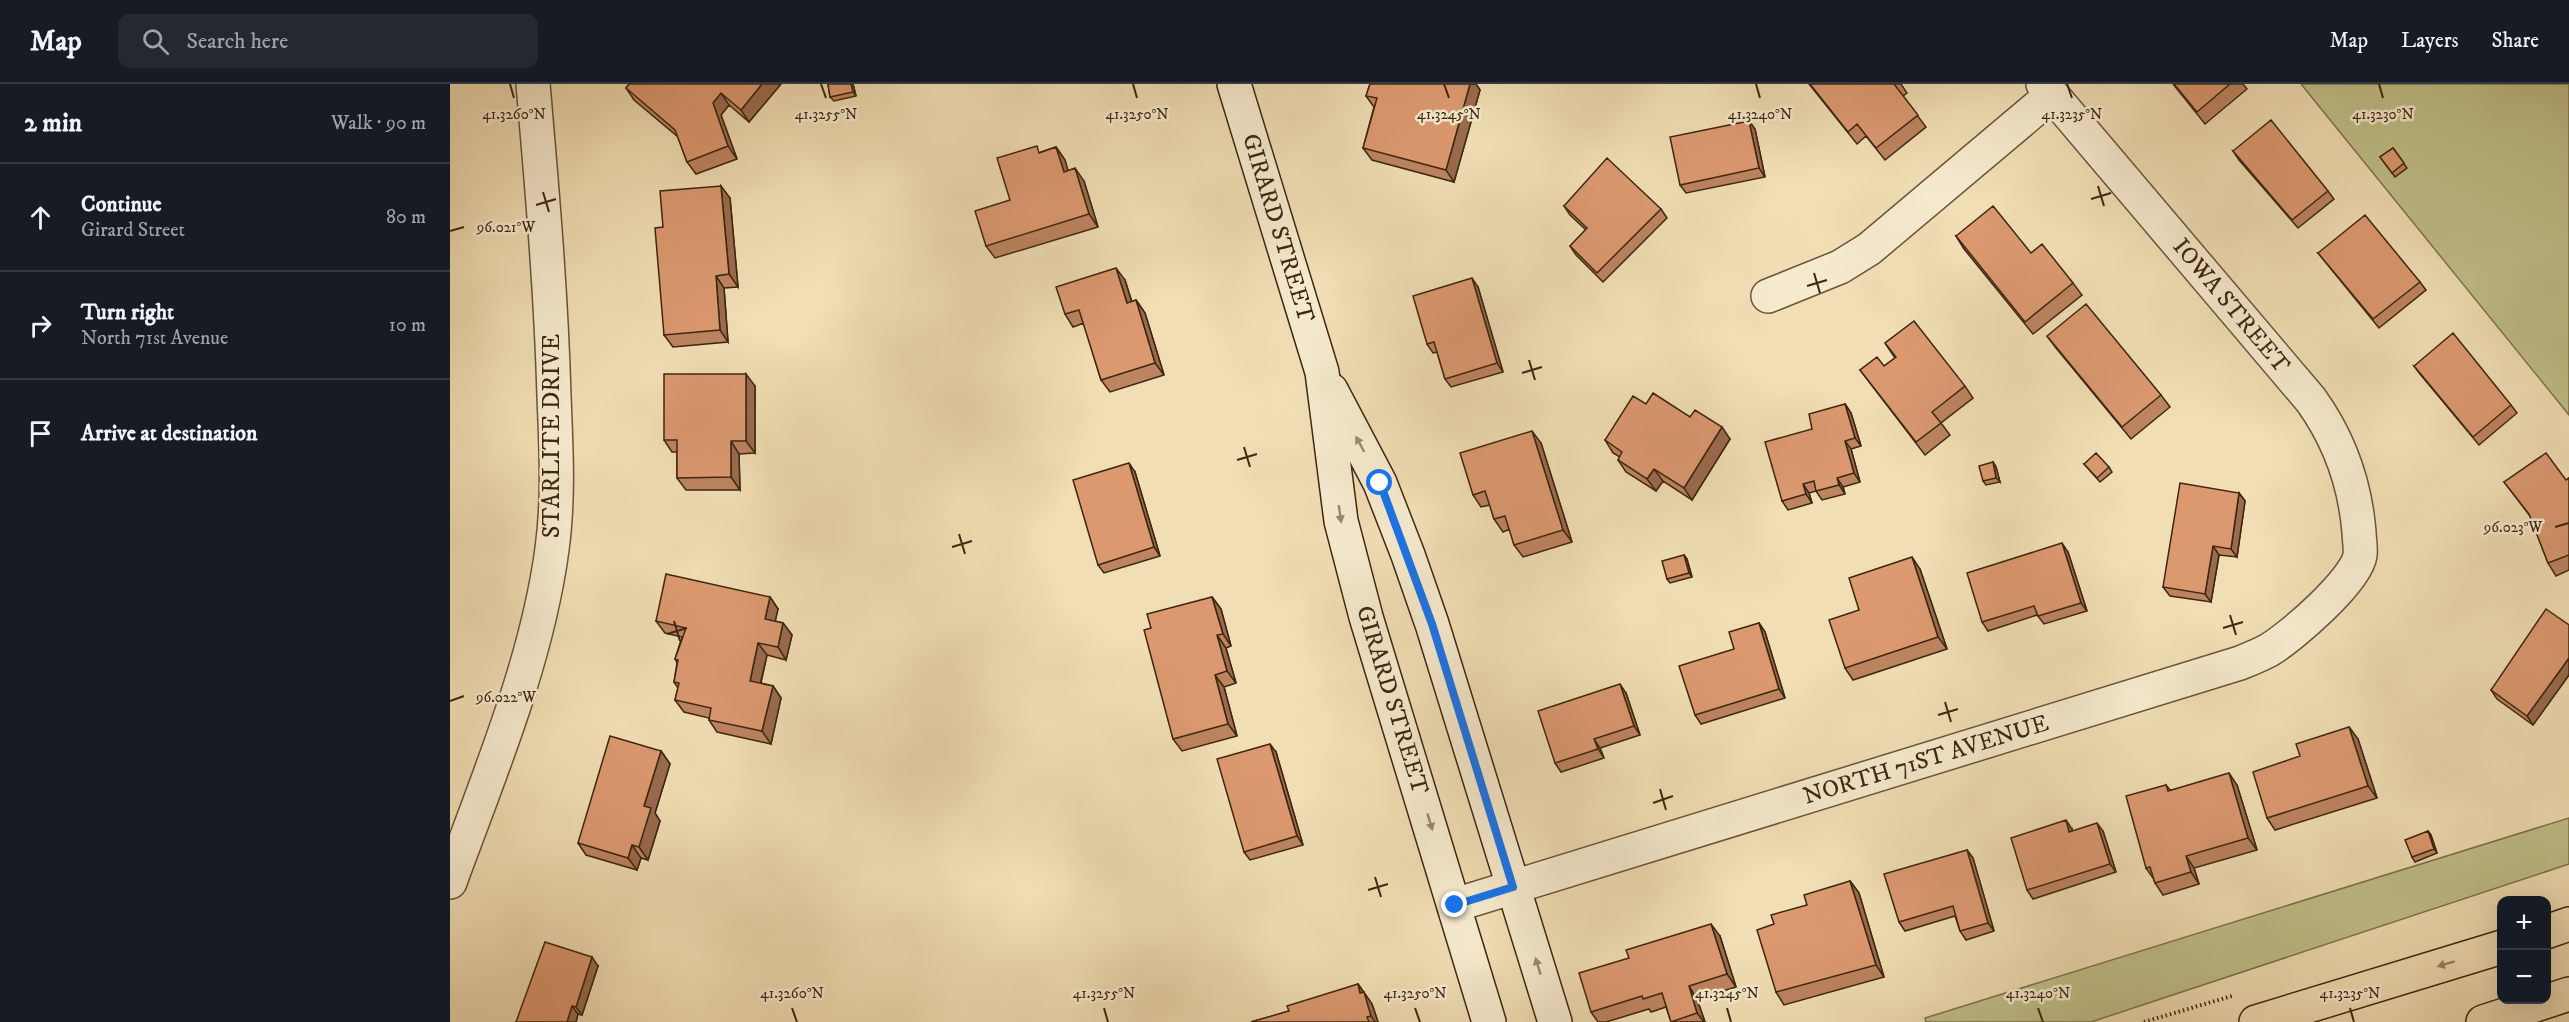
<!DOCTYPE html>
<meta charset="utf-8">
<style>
body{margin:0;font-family:"IM FELL DW Pica",serif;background:#242831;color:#f1f3f6}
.controls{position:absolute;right:18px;bottom:18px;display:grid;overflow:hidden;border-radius:12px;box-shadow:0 6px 24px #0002}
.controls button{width:54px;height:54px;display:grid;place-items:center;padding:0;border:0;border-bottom:2px solid #363941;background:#171b24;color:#f1f3f6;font:30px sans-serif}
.stop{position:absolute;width:18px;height:18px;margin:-14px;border:4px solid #1a73e8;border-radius:50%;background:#fff}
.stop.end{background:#1a73e8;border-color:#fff;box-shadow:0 2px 6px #0008}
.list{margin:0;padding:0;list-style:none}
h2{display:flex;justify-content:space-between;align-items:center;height:78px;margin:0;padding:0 24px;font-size:26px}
h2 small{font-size:20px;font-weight:400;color:#9ea1a6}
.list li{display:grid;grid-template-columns:39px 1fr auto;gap:18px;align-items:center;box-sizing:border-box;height:108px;padding:0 24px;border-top:2px solid #363941}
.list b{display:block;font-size:22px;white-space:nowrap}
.list p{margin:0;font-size:20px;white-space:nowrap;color:#9ea1a6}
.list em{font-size:20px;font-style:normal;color:#9ea1a6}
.icon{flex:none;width:33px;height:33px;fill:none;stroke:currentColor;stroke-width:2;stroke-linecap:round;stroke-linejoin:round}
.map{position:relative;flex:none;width:2119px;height:938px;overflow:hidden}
header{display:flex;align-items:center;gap:36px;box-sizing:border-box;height:84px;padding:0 30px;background:#171b24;border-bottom:2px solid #363941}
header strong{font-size:28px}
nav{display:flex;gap:33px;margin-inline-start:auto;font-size:21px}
.search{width:420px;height:54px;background:#242831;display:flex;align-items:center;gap:15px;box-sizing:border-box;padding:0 21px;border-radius:12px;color:#9ea1a6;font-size:22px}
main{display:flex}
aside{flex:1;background:#171b24}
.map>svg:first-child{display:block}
.green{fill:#c0c089;stroke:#7e734d;stroke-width:1.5}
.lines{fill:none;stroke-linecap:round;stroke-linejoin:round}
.street-casing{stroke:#6a543a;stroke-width:36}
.secondary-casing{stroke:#3d2611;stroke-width:36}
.primary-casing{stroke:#3d2611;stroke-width:36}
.path{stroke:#3d2611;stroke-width:4;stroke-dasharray:1.5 3;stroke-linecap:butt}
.street{stroke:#f6eace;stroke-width:33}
.secondary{stroke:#f6eace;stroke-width:33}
.primary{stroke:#f1deb4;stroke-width:33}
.wall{fill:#bd8460;stroke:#3d2611;stroke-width:1.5}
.shaded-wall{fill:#9a6b4e;stroke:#3d2611;stroke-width:1.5}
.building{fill:#dc9970;stroke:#3d2611;stroke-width:1.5}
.oneway{fill:#9a8870}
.oneway2{fill:#978262}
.route{stroke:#1a73e8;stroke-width:8}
.ticks{fill:none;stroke:#3d2611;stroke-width:2}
.labels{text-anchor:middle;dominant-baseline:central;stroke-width:5;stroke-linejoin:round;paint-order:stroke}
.street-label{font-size:24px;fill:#3d2611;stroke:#f6eace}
.ticks-label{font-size:15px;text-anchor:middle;fill:#3d2611;stroke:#f6eace;stroke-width:5;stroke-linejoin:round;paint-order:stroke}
</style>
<header>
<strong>Map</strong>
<div class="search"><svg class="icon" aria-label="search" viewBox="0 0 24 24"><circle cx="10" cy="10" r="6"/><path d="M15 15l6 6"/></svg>Search here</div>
<nav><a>Map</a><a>Layers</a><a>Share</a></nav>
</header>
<main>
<aside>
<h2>2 min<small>Walk · 90 m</small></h2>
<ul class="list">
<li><svg class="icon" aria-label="ahead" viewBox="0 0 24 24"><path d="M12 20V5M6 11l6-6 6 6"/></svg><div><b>Continue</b><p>Girard Street</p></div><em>80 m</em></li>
<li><svg class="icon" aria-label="right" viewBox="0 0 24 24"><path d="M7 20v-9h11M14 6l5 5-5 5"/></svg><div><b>Turn right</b><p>North 71st Avenue</p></div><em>10 m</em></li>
<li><svg class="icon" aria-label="arrive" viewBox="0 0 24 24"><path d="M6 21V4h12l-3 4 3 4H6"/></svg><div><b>Arrive at destination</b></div></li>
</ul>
</aside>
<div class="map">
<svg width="2119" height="938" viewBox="0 0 2119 938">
<rect width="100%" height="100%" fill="#f1deb4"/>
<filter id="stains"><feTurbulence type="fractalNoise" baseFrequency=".00333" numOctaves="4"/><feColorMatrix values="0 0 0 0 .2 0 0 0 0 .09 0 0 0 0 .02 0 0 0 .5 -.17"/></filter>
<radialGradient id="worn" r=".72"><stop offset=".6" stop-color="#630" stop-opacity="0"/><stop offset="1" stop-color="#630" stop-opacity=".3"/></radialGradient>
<path class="green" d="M1851,0H2119V331Z
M2119,734V780L1641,938H1476L1475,934Z"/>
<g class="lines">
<g class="street-casing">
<path id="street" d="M1318,212L1390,183L1419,165L1602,11
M0,798C39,691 87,578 102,465C109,414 106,363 104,312C101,207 92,104 83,0
M1005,821L1790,579C1800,575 1810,571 1819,566C1841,553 1907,496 1910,471C1911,463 1909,455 1909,448C1905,399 1889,355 1861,316L1593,0"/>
</g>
<g class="secondary-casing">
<path id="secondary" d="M784,0L872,288L891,437L916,533L1039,938
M881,306L930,399L958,471L982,540L1105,938"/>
</g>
<g class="primary-casing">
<path id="primary" d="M2096,848L2119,840
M1806,938L2052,863
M2033,938L2119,910"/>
</g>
<path class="path" d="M1694,938L1782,912"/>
<use href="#street" class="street"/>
<use href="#secondary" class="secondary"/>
<use href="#primary" class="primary"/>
</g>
<path class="wall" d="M179,0H331L299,38L279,21L271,31L287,75L246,90L237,78L228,53L184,16L176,4Z
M378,0H403L406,12L384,17L380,13Z
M920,0H1026L1030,6L1004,98L922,76L913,64L924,23L916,12Z
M1359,0H1451L1457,9L1453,12L1476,43L1435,76L1416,52L1407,60Z
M1723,0H1793L1797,5L1755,40Z
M1299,37L1305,45L1315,93L1236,109L1230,101Z
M606,63L615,76L618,87L634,97L648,143L545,174L536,162L560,116L591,68Z
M1943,64L1957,84L1945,93L1930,73Z
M1783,67L1878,107L1884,115L1848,144L1789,76Z
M280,114L288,203L274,204L278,258L223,263L214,251L213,143Z
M1114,122L1211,125L1217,134L1153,198L1126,171L1120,162L1136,146L1120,131Z
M1506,152L1623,199L1632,211L1583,250L1514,165Z
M1868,169L1970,198L1976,206L1929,244Z
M675,196L682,218L686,216L695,229L714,291L660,308L651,296L634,239L623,243L615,230Z
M1028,203L1053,288L1001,303L995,295L987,268L983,269L977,260Z
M1597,252L1711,311L1720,323L1681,355L1606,264Z
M1435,259L1515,302L1523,314L1491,339L1500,351L1475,371L1410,286L1434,282L1445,274Z
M1964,282L2061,321L2067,329L2029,361L1970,290Z
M305,302V369L289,370L290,406H236L227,394V368H222L214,356Z
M1196,320L1240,333L1280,355L1242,416L1213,397L1206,407L1176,388L1168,376L1170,373L1163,369L1155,356Z
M1395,320L1401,329L1411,362L1401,365L1410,398L1393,403L1395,410L1372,416L1366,407L1359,409L1362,419L1338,426L1332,417L1362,345Z
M1091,359L1122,458L1073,473L1064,461L1060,445L1053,448L1044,435L1040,421L1031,423L1023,411Z
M1543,378L1546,383L1550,398L1536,401L1533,397Z
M1634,380L1659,383L1662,388L1650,398Z
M685,388L710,472L654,489L648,481Z
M2119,394V486L2106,492L2098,479L2080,432L2054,398L2116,396Z
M1789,409L1795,417L1787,473L1769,471L1761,518L1720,512L1713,503Z
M1618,468L1637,527L1594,540L1587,531L1538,547L1532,538Z
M1234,471L1237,475L1242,493L1220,499L1217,495Z
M1470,485L1497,565L1403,596L1395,584L1409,526Z
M320,513L328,525L325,537L333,539L342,551L336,576L317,571L311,599L323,602L331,614L321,660L267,648L259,636V634L234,628L225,616L228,604L224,598L227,579L225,575L232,553L215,549L206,537Z
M762,513L771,525L781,562L776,564L786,599L774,603L787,652L732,667L723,655L701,544Z
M1309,539L1315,548L1335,614L1251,640L1245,631L1284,565Z
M2119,541V591L2083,641L2047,615L2041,606Z
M1176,609L1190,651L1150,664L1154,674L1111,688L1105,679Z
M1899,643L1908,655L1927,714L1825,746L1817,734L1850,672Z
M211,667L220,680L205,729L210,737L198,776L191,774L187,786L136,771L128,759Z
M826,668L853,761L800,776L794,768Z
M1716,701L1720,706L1787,701L1807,766L1744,784L1749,800L1713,811L1705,799L1703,794L1696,784Z
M1622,745V747H1653L1666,788L1583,815L1577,806Z
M1978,747L1981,751L1987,769L1965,778L1962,773Z
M1517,766L1523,774L1544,847L1516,856L1510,847L1505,832L1455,847L1449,838Z
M1400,797L1409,809L1434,893L1334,921L1326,908L1324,840L1357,821Z
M1270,852L1286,903L1247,915L1255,938H1221L1216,923L1201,928L1199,925L1156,938H1148L1141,928Z
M148,882L132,931L128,930L126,938H66Z
M908,900L922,920L928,938H801L839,927Z"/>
<path class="shaded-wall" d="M312,0H331L299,38L291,26Z
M401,0H403L406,12L403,8Z
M1020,0H1026L1030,6L1004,98L996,86Z
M271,9L279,21L271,31L287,75L278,62L263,19Z
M1299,37L1305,45L1315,93L1309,84Z
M606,63L615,76L622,100L614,88Z
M625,84L634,97L648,143L639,130Z
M271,102L280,114L288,203L279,190Z
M666,184L675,196L686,232L677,219Z
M266,192L274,204L278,258L270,246Z
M1022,194L1028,203L1053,288L1047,279Z
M686,216L695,229L714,291L705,279Z
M296,290L305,302V369L296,357Z
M1395,320L1401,329L1411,362L1405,354Z
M1272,343L1280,355L1242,416L1234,404Z
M1082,347L1091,359L1122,458L1113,446Z
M281,357L289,370L290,406L281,393Z
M1395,357L1401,365L1410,398L1404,389Z
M1543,378L1546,383L1550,398L1546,394Z
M679,379L685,388L710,472L704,463Z
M1204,385L1213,397L1206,407L1197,395Z
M1387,394L1393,403L1395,410L1389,401Z
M1353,400L1359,409L1362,419L1356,410Z
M1789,409L1795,417L1787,473L1781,465Z
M1612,459L1618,468L1637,527L1631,519Z
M1763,462L1769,471L1761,518L1755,510Z
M1234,471L1237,475L1242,493L1239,489Z
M1462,473L1470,485L1497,565L1488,553Z
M320,513L328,525L323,547L315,535Z
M762,513L771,525L781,562L773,550Z
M333,539L342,551L336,576L328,563Z
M1309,539L1315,548L1335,614L1329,605Z
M767,551L776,564L786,599L777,587Z
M308,559L317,571L308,609L300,597Z
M2119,574V591L2083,641L2077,632Z
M765,591L774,603L787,652L778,640Z
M1170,600L1176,609L1190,651L1184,642Z
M323,602L331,614L321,660L312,647Z
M1899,643L1908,655L1927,714L1918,702Z
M1144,655L1150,664L1154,674L1148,665Z
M820,660L826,668L853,761L847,752Z
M211,667L220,680L205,729L210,737L198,776L189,763L194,722Z
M1779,689L1787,701L1807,766L1798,754Z
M1616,736L1622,745L1625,756L1619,748Z
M1647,739L1653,747L1666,788L1660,780Z
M1978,747L1981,751L1987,769L1984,765Z
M182,761L191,774L187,786L178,774Z
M1517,766L1523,774L1544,847L1538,839Z
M1736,772L1744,784L1749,800L1741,788Z
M1400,797L1409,809L1434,893L1426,881Z
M1261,840L1270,852L1286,903L1277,890Z
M142,873L148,882L132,931L126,923Z
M908,900L922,920L928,938H925L921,932L910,909Z
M1239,902L1247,915L1255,938H1254L1247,929Z
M122,922L128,930L126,938H117Z"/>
<path class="building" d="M179,0H312L291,26L271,9L263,19L278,62L237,78L225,46L176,4Z
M378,0H401L403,8L380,13Z
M920,0H1020L996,86L913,64L927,14L916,12Z
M1360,0H1444L1468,31L1426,64L1407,40L1398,48Z
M1724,0H1780L1747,28Z
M1821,36L1878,107L1842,136L1783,67Z
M1299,37L1309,84L1230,101L1220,53Z
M587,62L589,69L606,63L614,88L625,84L639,130L536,162L525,127L560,116L547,74Z
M1943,64L1954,79L1942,89L1930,73Z
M1157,74L1211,125L1147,189L1120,162L1137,144L1114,122Z
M271,102L279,190L266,192L270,246L214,251L205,144L213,143L210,107Z
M1543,122L1581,169L1592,160L1623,199L1575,238L1506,152Z
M1915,131L1970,198L1923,235L1868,169Z
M666,184L677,219L686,216L705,279L651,296L629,226L615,230L606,203Z
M1022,194L1047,279L995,295L984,258L977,260L963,212Z
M1636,220L1711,311L1672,343L1597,252Z
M1464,237L1515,302L1482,328L1491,339L1466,358L1410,286L1427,273L1434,282L1446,273L1435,259Z
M2003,249L2061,321L2023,353L1964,282Z
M214,290H296V357H281V393L227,394V356H214Z
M1203,309L1240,333L1245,326L1272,343L1234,404L1204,385L1197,395L1168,376L1172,368L1155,356L1183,312L1196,320Z
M1395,320L1405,354L1395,357L1404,389L1387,394L1389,401L1366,407L1364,397L1353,400L1356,410L1332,417L1315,358L1362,345L1359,330Z
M1082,347L1113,446L1064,461L1055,432L1044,435L1035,407L1023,411L1010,369Z
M1646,369L1659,383L1647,394L1634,380Z
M2096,369L2116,396L2119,394V471L2098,479L2079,430L2054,398Z
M1543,378L1546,394L1533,397L1529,382Z
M679,379L704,463L648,481L623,396Z
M1730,399L1789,409L1781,465L1763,462L1755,510L1713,503Z
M1612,459L1631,519L1588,532L1584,522L1532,538L1517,489Z
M1234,471L1239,489L1217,495L1212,477Z
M1462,473L1488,553L1395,584L1379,536L1409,526L1399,494Z
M216,490L320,513L315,535L333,539L328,563L308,559L300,597L323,602L312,647L259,636L261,624L225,616L229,599L224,598L228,576L225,575L236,544L206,537Z
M762,513L773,550L767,551L777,587L765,591L778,640L723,655L694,546L701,544L697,530Z
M2096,525L2119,541V574L2077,632L2041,606Z
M1309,539L1329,605L1245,631L1229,582L1284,565L1279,548Z
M1170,600L1184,642L1144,655L1148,665L1105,679L1088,627Z
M1899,643L1918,702L1817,734L1803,688L1850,672L1846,660Z
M160,652L211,667L194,722L201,724L189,763L182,761L178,774L128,759Z
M820,660L847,752L794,768L767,675Z
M1779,689L1798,754L1736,772L1741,788L1705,799L1700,783L1696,784L1676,712L1716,701L1718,707Z
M1616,736L1619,748L1647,739L1660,780L1577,806L1561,754Z
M1978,747L1984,765L1962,773L1955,756Z
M1517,766L1538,839L1510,847L1503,822L1449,838L1434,790Z
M1400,797L1426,881L1326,908L1307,846L1324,840L1321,831L1357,821L1354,811Z
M1261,840L1277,890L1239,902L1247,929L1221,938L1212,909L1193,915L1192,912L1141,928L1129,889L1179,874L1176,866Z
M95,858L142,873L126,923L122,922L117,938H66Z
M908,900L910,909L914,908L921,932L917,933L919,938H801L839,927L837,922Z"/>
<defs><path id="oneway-solid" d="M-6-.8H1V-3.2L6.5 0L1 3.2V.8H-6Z" transform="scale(1.5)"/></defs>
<g class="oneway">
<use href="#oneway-solid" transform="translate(910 360) rotate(-118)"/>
<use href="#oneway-solid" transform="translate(890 430) rotate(82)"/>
<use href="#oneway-solid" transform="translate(980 738) rotate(73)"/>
<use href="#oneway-solid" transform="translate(1088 882) rotate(-107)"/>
</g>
<use class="oneway2" href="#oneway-solid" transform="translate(1996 880) rotate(163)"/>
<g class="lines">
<path class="route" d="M930,399L982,540L1063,803L1005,821"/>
</g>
<path class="ticks" d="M60,0L64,14M371,0L376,14M683,0L687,14M994,0L999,14M1306,0L1310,14M1617,0L1622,14M1929,0L1933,14M1648,102L1654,122M93,108L99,128M1641,115L1661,109M86,121L106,115M0,147L14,143M1364,189L1370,209M1357,202L1377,196M1079,276L1085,296M1072,289L1092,283M794,363L800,383M787,376L807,370M2105,443L2119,439M509,450L515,470M502,463L522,457M1780,531L1786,551M224,537L230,557M1773,544L1793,538M217,550L237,544M0,617L14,612M1495,618L1501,638M1488,631L1508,625M1210,705L1216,726M1203,719L1223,712M925,793L931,813M918,806L938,800M342,924L347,938M654,924L658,938M965,924L970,938M1277,924L1281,938M1588,924L1593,938M1900,924L1904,938"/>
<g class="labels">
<g class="street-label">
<text transform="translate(828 144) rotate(73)">GIRARD STREET</text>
<text transform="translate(1781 222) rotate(50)">IOWA STREET</text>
<text transform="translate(102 352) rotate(-90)">STARLITE DRIVE</text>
<text transform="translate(942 616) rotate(73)">GIRARD STREET</text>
<text transform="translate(1476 676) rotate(-17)">NORTH 71ST AVENUE</text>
</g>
</g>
<g class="ticks-label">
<text x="1310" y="35">41.3240°N</text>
<text x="64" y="35">41.3260°N</text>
<text x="376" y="35">41.3255°N</text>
<text x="687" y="35">41.3250°N</text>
<text x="999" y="35">41.3245°N</text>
<text x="1622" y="35">41.3235°N</text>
<text x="1933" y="35">41.3230°N</text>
<text x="56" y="148">96.021°W</text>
<text x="2063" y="448">96.023°W</text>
<text x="56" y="618">96.022°W</text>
<text x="342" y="914">41.3260°N</text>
<text x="654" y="914">41.3255°N</text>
<text x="965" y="914">41.3250°N</text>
<text x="1277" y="914">41.3245°N</text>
<text x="1588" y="914">41.3240°N</text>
<text x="1900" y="914">41.3235°N</text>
</g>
<rect width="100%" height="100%" filter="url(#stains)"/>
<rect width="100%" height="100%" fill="url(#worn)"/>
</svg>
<div class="controls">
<button>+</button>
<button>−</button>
</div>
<div class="stop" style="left:930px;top:399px"></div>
<div class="stop end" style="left:1005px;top:821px"></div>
</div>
</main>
